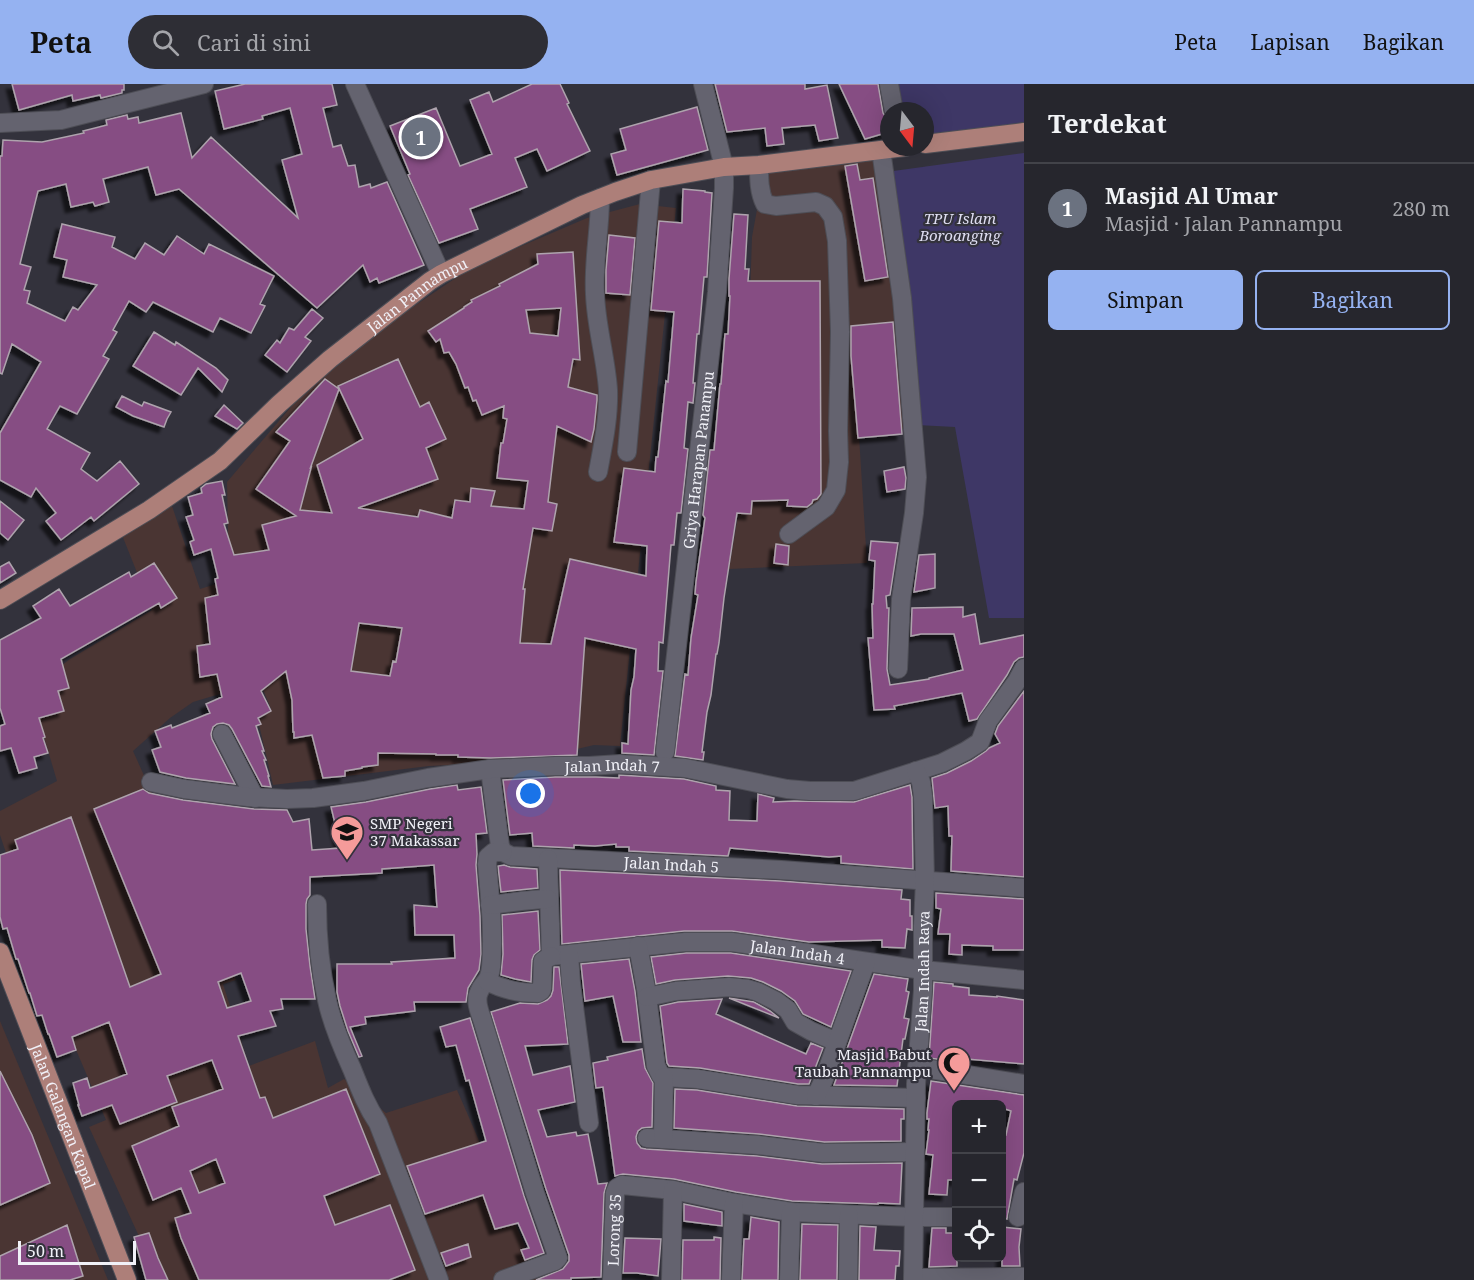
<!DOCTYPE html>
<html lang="id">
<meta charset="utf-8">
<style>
body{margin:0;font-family:"Noto Serif",serif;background:#2e2e35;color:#f1f3f6}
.controls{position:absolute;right:18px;bottom:18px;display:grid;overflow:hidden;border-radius:9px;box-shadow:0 6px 24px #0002}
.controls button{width:54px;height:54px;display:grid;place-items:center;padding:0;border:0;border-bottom:2px solid #424349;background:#26262d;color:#f1f3f6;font:30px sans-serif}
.compass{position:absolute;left:880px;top:18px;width:54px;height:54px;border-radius:50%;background:#26262d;box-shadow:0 6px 24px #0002;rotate:164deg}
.scale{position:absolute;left:18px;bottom:15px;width:118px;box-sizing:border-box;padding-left:6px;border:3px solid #f1f1f8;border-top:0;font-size:16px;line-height:21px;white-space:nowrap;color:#f1f1f8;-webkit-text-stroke:4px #33323c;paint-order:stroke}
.you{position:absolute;left:531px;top:710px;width:21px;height:21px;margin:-15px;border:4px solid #fff;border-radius:50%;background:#1a73e8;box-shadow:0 0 0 9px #1a73e833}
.badge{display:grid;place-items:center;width:39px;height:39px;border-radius:50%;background:#95b2f1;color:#fff;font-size:20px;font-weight:700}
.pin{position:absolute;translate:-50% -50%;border:3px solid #fff;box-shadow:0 2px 6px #0006}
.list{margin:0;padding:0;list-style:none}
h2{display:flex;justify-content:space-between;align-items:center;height:78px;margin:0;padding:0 24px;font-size:26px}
h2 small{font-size:20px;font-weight:400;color:#a4a5aa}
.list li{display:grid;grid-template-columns:39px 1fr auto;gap:18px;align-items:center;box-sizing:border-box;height:90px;padding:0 24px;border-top:2px solid #424349}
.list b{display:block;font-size:22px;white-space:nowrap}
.list p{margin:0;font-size:20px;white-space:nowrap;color:#a4a5aa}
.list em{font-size:20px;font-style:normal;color:#a4a5aa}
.actions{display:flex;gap:12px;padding:18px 24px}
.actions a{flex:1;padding:14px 0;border:2px solid #95b2f1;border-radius:9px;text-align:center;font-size:21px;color:#95b2f1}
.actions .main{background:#95b2f1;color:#111}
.icon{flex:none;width:33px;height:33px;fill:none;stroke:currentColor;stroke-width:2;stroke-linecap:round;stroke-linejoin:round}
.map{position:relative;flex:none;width:1024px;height:1196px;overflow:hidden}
header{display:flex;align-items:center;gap:36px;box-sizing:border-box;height:84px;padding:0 30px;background:#95b2f1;color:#111}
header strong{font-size:28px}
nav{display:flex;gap:33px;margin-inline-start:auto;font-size:21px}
.search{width:420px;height:54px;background:#2e2e35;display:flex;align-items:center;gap:15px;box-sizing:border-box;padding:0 21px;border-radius:33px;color:#a4a5aa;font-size:22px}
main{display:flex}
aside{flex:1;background:#26262d}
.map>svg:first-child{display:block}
.industrial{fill:#4a3533}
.green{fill:#3e3766}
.building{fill:#864d83;stroke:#aea3ad;stroke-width:1.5;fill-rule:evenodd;filter:url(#shadow)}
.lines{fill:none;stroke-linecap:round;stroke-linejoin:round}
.minor-casing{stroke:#4e4e56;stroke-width:20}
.major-casing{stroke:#4e4e56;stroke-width:20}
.minor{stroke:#64636f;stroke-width:18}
.major{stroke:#ad7f79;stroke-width:18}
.labels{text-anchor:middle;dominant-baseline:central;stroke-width:4.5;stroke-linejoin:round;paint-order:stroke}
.park-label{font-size:15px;font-style:italic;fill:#dfdef2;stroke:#33323c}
.street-label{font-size:15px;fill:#f1f1f8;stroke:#33323c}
.poi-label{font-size:15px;fill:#f1f1f8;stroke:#33323c;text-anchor:start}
</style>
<header>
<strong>Peta</strong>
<div class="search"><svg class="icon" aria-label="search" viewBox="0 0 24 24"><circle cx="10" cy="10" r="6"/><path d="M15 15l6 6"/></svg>Cari di sini</div>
<nav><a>Peta</a><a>Lapisan</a><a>Bagikan</a></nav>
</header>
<main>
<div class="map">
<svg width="1024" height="1196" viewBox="0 0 1024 1196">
<defs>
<filter id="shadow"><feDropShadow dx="-5.5" dy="5.5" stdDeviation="1.5" flood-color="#0009"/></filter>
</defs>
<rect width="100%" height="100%" fill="#33323c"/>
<path class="industrial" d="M877,74L898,224L905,344L859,352L867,479L729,485L744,396L752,153L764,87Z
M640,120L676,124L620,662L594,661L526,677L429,682L273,701L258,636L271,625L260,598L193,618L170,634L133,667L236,896L223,900L249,982L315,957L328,1004L344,995L386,1029L457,1006L529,1171L537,1196H159L89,1043L106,1036L71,954L49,896L0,751V727L57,697L30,606L70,575L152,526L122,451L172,422L200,505L229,496L227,398L308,303L386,241L472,183L587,134Z
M0,937L108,1196H0Z"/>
<path class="green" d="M889,0H1024V38L925,55V27H895Z
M1024,69V534H989L955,343L917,341L879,89Z"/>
<path class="building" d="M12,0H124V6H122V9L101,14L100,11L73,17L72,11L19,26Z
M245,0H332L337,21L323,24L333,63L341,61L348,82L355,81L359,103L370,100L371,104L387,98L424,181L379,199L377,194L370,198L363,181L317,224L179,105L156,111L148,83L103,95L109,118L95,122L93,118L71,123L66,100L38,107L20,180L31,183L24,206L30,207L27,219L65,237L73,223L78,226L97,201L63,193L67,176L54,173L62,140L115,153L112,163L135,175L145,159L164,171L177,152L204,170L209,160L274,192L260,220L265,222L251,249L220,234L213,248L153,218L146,228L129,217L113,246L117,248L103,272L109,275L77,330L60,322L47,345L90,369L81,385L97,397L120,377L139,400L94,437L91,433L61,456L46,437L56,429L36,404L31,413L0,396V349L41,278L12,260L2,290L0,289V72H2L3,56L42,58L84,49L83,47L107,41L106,36L127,31L128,35L138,33L139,39L181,29L192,74L211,53L298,134L282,76L302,70L290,24L262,32L263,35L224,45L215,7Z
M532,0H560L569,19L567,20L590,67L547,87L537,65L515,74L527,103L470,125L478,145L439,159L408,91L410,90L390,42L436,24L460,82L492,70L470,16L489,8L493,18Z
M715,0H805V5L827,1L838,54L819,57L815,41L782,44L784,60L767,62L765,44L727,48Z
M839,0H878L883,29L888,36L889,48L865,55Z
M697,23L708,66L617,91L611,70L626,66L620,45Z
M857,80L860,96L873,94L888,193L865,197L845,82Z
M683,105L705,107V108L712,109L707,193H704L699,250H697L693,299H695L693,319L688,318L684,364L688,365L681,429H677L674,461H671L663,559L659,558L658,587H663L654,671L622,669V659L628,660L631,606L634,593L636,565L585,554L577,671L491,674L458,673V671H436V670L378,669V681L362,683V684L345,687V692L323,694L312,651L294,654V648H293L292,616L286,587L261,607L271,627L258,634L261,640L256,642L264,667H262L266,676H264L269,692H268L271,703L262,702L232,645L229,641L223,639L217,640L213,643L211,650L212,655L235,700L186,694L160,688L152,666L161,663L155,647L171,641L172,644L210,629L206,620L222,613L217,590L200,593L197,562L210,560L205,514L218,511L215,495L218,494L211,465L194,471L190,458L194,456L186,433L193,431L188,413L202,409L201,404L206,400L222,397L225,411H222L228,439L224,440L234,471L269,466L262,441L296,432L256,405L290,357L276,348L325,295L339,305L310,385L311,384L300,426L332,429L317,381L363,355L338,302L398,275L420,323L429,318L446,355L426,364L438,395L358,424L418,433L420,426L452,434L455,416L470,418L471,404L495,407L491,422L524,425L528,397L497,394L501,359H503L507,335L503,334L504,322L482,331L476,316L473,317L468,303L465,304L456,280L449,268L444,269L440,255L436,258L428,247L464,224V223L472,218L471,216L500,202L499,200L538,180L537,170L573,168L580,276L573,275L568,303L597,311V316L594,345L591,358L557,342L548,418L557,420L552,447L533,444L523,505H525L520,559L551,560L570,475L646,492L647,462L614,458L624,384L655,388L656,373H658L666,297L668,298L674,228L651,226L659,137L682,139ZM561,224L558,252L530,249L526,226ZM359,539L402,544L396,578L393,577L390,592L351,587Z
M734,130L748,131L745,185H749L748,197H820L821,410L817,415L813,416L812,419L807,423L787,422L788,416L752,417L751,430L737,429L724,514L719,559L717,570H716L711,611L707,628L702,668H704L703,676L675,672L685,590L688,591L691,554L698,511L695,510L696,498L705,434L703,431L710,366H714L720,300H721L725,250H728L730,212H729V195Z
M609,151L635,154L630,211L606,209V186Z
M312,225L323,234L305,253L311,257L287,288L265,271L277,256L280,259L289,244L294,246Z
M893,238L902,350L858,354L851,272V242Z
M154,248L175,261L176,258L216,284L228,296L222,308L198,284L181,311L133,282Z
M122,312L142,322L144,318L171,328L167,335L164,343L133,332L116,323Z
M224,321L243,339L237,345L215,332Z
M904,383L906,394L905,405L887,408L884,387Z
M0,417L24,436L8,456L0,449Z
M871,457L898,459L890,511L886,512L887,524H889L887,585L890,601L929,595V594L963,586L954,550H921L911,552L912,524L963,523V533L975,530L980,560L1024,551V573L1019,574L1014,578L1007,591L977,635L969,637L962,609L894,622L895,625L874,626L868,554H873L872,520H873L875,477L869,476Z
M776,460L789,462L788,481L774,479Z
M935,470V504L914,508L919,471Z
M9,478L16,489L0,499V483Z
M154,479L177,514L161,524L159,519L61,575L69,604L58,607L64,627L39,634L45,653L43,654L48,669L34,673L37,684L19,689L11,664L0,667V642L5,640L0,624V556L41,534L33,522L59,505L70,522L129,488L131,493Z
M1024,607V793L951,787L952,752H949L948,722L935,724L932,694L947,689L971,677L986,667L989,664L1000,659L995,650L998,642Z
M619,691L684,695L716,702V706L730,707L729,736L757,737L758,710L774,714L773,718L794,717L854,718L910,701L912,713L913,785L841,779V772L829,773L730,764L728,772L629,767V763H616V760L595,762L574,761V764L533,762L532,749L510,751L503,696L555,693H596L619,694Z
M457,701L458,706L481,703L487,749L476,750L477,770L476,781L480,832L481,870L479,886L468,904L466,918H414L415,927L365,933L366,940L350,943L362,972L359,973L348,947L340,922L337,908V880H392L391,878L455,874L454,851H415L414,821L437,823L434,781L382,785V789L310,793V811L307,815L306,820V845L310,882L315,915H281L283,925L270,927L276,942L238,952L260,1014L265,1013L273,1034L346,1005L380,1090L324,1112L335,1141L390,1121L415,1186L389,1196H199L181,1154L175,1134L191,1129L181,1104L153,1116L132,1062L179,1042L172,1023L223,1005L212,976L167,992L177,1018L120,1040L112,1021L82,1032L78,1021H79L73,999L87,994L90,1004L127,990L109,938L72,953L76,966L57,973L49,950H48L42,931L37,932L30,909H29L18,875H16L7,844L3,845L0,833V771L18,765L15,756L71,733L130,903L161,890L94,725L143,705L149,709L183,716L254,725L287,726L293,738L309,735L312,766L341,764L331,723L366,718L430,705ZM241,889L251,917L227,924L218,898ZM216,1075L225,1099L199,1109L190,1087Z
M504,781L510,783L537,785L538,804L501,808L498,782Z
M560,786L780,797L902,806L901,815L910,816V832H912V846L907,845L905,864L882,863V856L809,858L732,847H684L562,860Z
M936,809L1024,815V866H993V862L962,861V871L949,870L950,850H938L941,825L936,824Z
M538,827L540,866L534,871L532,876L531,898L515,895L501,891L503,870L502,831Z
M686,869H731L851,887L831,943L803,930L795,917L781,907L763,898L751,894L728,892L675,896L656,900L651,873Z
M629,875L635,907L641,958H623L613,912L585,917L581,880Z
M554,883H559L568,960L525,962L533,991L570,982L575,1018L538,1026L547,1053L576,1048L577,1052L588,1050L598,1100L607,1099L604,1109L601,1193L571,1194V1196H536L563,1185L569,1177V1171L546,1105L491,928L520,919L538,920L547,916L551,912L553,906Z
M874,890L908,895L906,907L909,908L904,934L909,935L905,955H903L897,1002L834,1001Z
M934,898L953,900V902L969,904V911L997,913V912L1024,916V980L944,973V976L929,974Z
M729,914L754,918L770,927L779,934Z
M722,915L716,930L806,970L811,959L823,964L809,1000H798L700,984L669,982L667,979L660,922L678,918Z
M470,934L524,1112L544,1169L525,1176L521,1166L529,1164L518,1139L495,1145L483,1111L425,1130L407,1082L486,1057L469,996L466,997L456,961L446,963L440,943Z
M642,965L645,984L653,999L652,1043L642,1044L638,1047L636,1053L637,1059L641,1064L646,1065L757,1072L822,1080L902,1079L900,1120L878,1119V1120L792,1117L736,1108L674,1095L623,1090L615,1092L603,1003L596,1004L593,979L608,976L607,973Z
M0,987L32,1051L50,1099L0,1121Z
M931,997L1024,1011V1069L1017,1096L1014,1095L1007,1135L1002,1134V1050L1006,1051L1011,1027L1002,1024V1020H957V1096H948L947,1111L929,1110L933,1071L926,1070L929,1046H928L929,1035H927V1029Z
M675,1005L697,1006L797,1022L904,1025V1035H901V1057L824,1058L759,1050L674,1044Z
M684,1120L722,1128V1142L684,1137Z
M751,1133L779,1138L778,1196H742L744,1155H749Z
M802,1140L838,1141L837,1196H800Z
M67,1141L83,1192L70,1196H0V1172Z
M860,1142L876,1143L874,1166L900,1167L899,1182H896L895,1196H859Z
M1002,1143L1021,1145L1019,1163L1020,1182H1002Z
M932,1144H946V1149H957V1182L929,1183Z
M149,1149L158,1174L168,1196H146L134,1153Z
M714,1153L721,1154L720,1196H682L683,1156H714Z
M625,1154L661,1155L658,1192L637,1189H623Z
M468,1160L471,1173L446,1182L441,1169Z"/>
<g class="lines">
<g class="minor-casing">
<g id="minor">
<path d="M355,0L441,190"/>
<path d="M889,0L894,27"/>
<path d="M0,39L61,36L204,0"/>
<path d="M881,66L902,214L917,393L914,429L901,515L898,585"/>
<path d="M759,81C759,95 759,108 765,120L776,122L816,118L825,122L833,133L837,157L840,248L838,347L839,378L836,406L826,423L789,450"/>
<path d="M627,368L651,96"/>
<path d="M598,388C603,361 609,333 608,306C606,274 596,242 595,210C593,178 600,146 600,114"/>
<path d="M222,650L255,714"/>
<path id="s1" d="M665,668L717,208L724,104V83L703,0"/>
<path id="s2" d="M490,685L500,762L503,768L511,772L781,786L1024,804"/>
<path id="s3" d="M151,698L184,705L248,713L287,715L313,714L364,707L428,694L490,685L555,682H589L620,680L685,684L787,705L810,707H854L942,679L966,667L980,658L988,637L1017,597L1024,584"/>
<path d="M503,768H494L488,773L487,780C490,814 494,849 491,883C489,900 483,897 479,908C475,916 479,927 482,935L535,1109L558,1174L555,1177L503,1196"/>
<path id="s4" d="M548,775L551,872L685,858H732L923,886L1024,896"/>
<path d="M317,820C317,852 320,885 327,916C332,940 342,963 352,985C360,1005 366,1021 378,1039L439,1196"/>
<path d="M490,821C509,819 529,815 548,815"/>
<path d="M638,862L646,905L656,982L661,992L664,993L698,995L797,1011L916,1014"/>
<path d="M569,871L571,899L589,1039"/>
<path d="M487,897C503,906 521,909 538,909L541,907L542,905L543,877L551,872"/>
<path d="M647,913L676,907L729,903L748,905L758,908L776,917L788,926L795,938L811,947L837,958"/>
<path d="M917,983L1024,1000"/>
<path d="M816,1012L824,995L866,878"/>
<path d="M647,1054L758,1061L823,1069L914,1068"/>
<path d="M663,1055L664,993"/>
<path d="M1018,1133L1024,1108"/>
<path d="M913,1194L1024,1193"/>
<path id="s5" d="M612,1196L615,1109L617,1104L622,1101L673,1106L734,1119L791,1128L913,1133H956"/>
<path d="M671,1196L673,1106"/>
<path d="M731,1196L734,1119"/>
<path d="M789,1196L791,1128"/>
<path d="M848,1196L849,1131"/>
<path id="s6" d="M913,1196L916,1000L923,906V842L925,796L923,712L921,698L916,687"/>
</g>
</g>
<g class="major-casing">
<g id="major">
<path d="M925,60L1024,48"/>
<path id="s7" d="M0,516L149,426L220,377L279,320L330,275L430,197L441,190L582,121L615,108L651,96L724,83L759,81L905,63"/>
<path id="s8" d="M0,868L127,1196"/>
</g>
</g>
<use href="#minor" class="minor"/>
<use href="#major" class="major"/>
</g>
<defs>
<g id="school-pin" transform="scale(1.725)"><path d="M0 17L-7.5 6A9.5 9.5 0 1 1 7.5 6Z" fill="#f59b9a" stroke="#33323c"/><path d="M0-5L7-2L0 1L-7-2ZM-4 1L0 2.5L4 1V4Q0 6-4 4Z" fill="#111"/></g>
<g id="mosque-pin" transform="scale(1.725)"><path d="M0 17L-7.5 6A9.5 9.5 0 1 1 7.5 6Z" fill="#f59b9a" stroke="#33323c"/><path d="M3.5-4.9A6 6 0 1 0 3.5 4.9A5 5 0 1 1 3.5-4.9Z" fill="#111"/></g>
</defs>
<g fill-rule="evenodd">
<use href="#school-pin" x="347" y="748"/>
<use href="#mosque-pin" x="954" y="979"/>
</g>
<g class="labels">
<g class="park-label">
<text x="960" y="134">TPU Islam<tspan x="960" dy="17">Boroanging</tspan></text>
</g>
<g class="street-label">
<text stroke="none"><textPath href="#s7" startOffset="519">Jalan Pannampu</textPath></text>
<text stroke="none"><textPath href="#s1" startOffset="294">Griya Harapan Panampu</textPath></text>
<text stroke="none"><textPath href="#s3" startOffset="465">Jalan Indah 7</textPath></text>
<text stroke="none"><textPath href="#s2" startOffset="254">Jalan Indah 5</textPath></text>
<text stroke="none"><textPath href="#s4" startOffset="345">Jalan Indah 4</textPath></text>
<text stroke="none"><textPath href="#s6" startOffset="309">Jalan Indah Raya</textPath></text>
<text stroke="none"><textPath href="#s8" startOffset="176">Jalan Galangan Kapal</textPath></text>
<text stroke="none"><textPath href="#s5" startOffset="50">Lorong 35</textPath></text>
</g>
<g class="poi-label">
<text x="370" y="739">SMP Negeri<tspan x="370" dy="17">37 Makassar</tspan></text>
<text x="931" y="970" text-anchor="end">Masjid Babut<tspan x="931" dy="17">Taubah Pannampu</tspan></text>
</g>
</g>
</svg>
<div class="controls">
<button>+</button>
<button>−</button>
<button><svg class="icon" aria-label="locate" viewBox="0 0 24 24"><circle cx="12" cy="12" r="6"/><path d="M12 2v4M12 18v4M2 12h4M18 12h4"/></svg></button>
</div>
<svg class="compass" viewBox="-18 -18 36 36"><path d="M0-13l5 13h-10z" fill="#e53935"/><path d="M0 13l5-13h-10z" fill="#a4a5aa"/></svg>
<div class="scale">50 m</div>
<div class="you"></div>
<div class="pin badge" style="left:421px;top:53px;background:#6b7280">1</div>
</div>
<aside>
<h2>Terdekat<small></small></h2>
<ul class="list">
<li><span class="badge" style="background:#6b7280">1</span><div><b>Masjid Al Umar</b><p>Masjid · Jalan Pannampu</p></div><em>280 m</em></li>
</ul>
<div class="actions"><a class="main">Simpan</a><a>Bagikan</a></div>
</aside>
</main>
